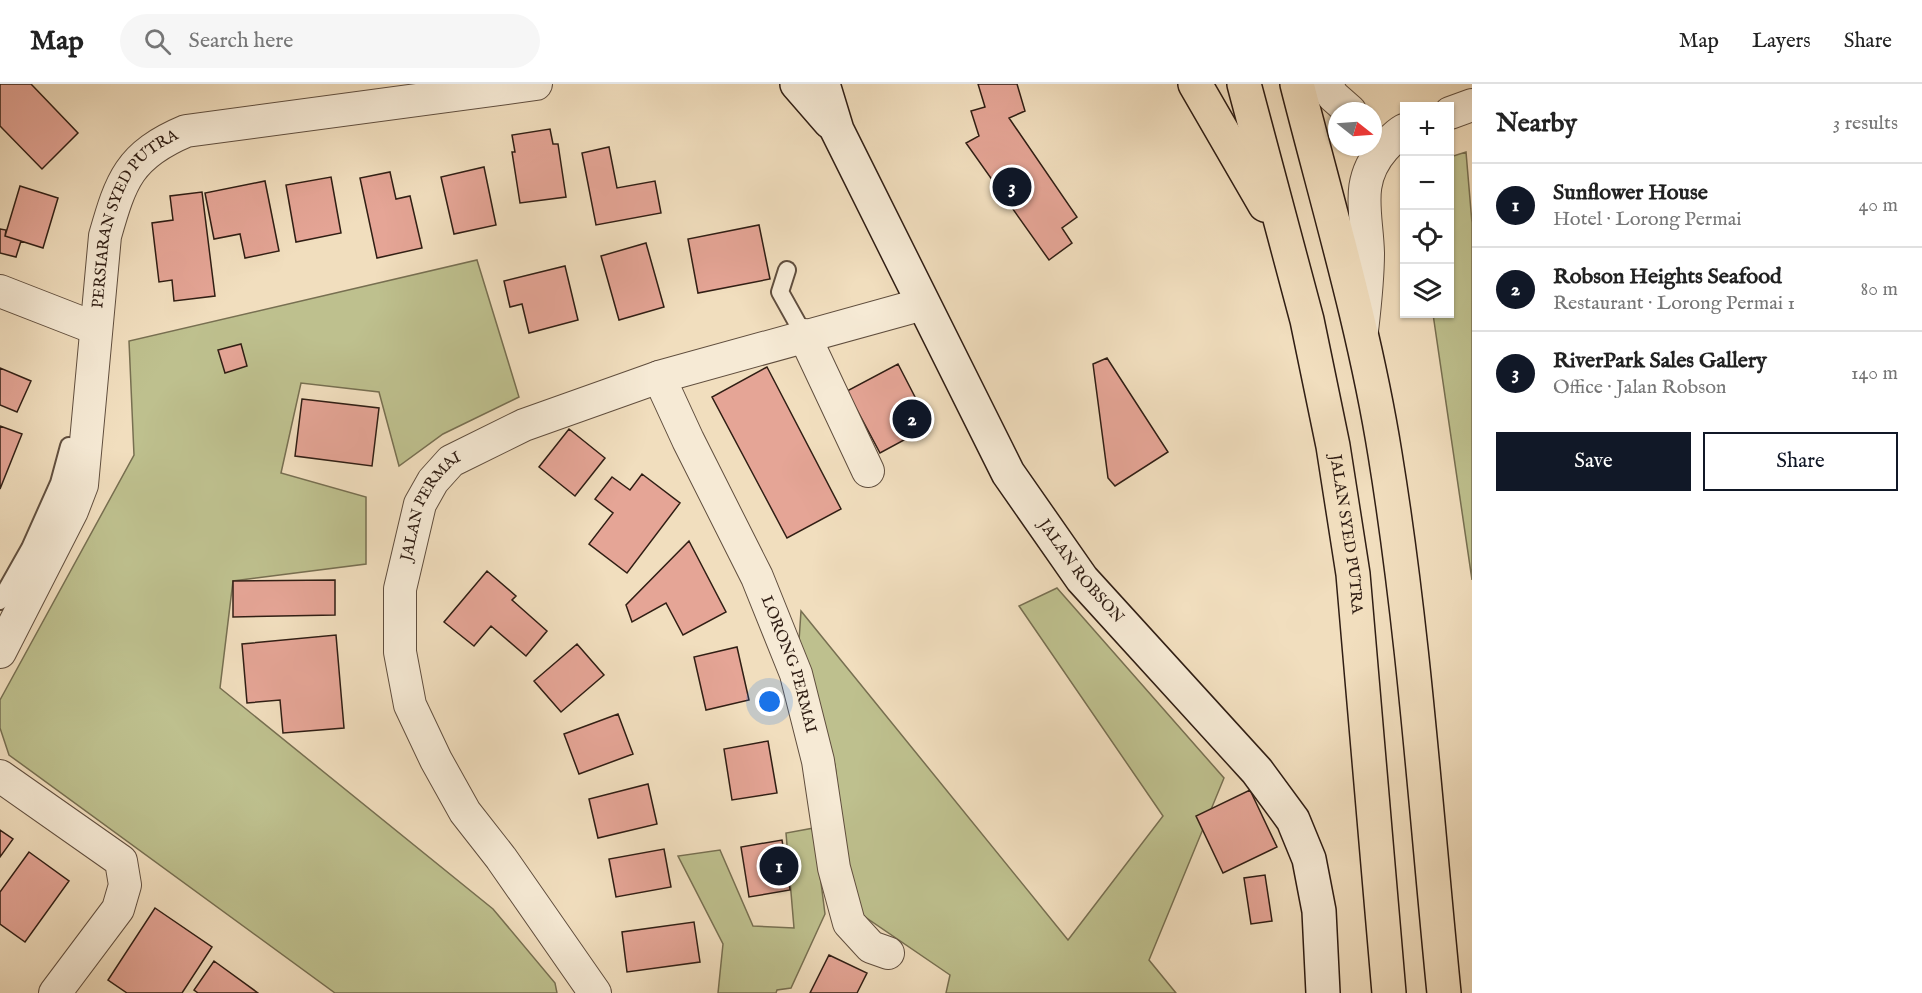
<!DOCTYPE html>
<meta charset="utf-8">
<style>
body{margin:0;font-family:"IM FELL English",serif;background:#f6f6f6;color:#222}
.controls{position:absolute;right:18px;top:18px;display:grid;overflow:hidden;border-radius:0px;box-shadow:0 2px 4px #0004}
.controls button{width:54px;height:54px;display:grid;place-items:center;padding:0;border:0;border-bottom:2px solid #e0e0e0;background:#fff;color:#222;font:30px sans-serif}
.compass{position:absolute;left:1328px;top:18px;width:54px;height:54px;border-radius:50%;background:#fff;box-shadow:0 2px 4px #0004;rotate:107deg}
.you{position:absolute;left:770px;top:618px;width:21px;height:21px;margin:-15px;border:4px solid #fff;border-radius:50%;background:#1a73e8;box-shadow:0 0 0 9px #1a73e833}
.badge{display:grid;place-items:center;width:39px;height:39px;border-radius:50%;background:#111827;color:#fff;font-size:20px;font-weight:700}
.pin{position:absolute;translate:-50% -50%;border:3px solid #fff;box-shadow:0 2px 6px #0006}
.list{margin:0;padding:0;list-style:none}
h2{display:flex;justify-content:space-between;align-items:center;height:78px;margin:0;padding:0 24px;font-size:26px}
h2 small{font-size:20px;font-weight:400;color:#767676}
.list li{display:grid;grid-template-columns:39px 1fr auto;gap:18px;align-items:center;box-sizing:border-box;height:84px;padding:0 24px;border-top:2px solid #e0e0e0}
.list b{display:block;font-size:22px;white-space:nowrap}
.list p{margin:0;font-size:20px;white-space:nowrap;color:#767676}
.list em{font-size:20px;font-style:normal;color:#767676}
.actions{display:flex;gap:12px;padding:18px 24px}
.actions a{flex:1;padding:14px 0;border:2px solid #111827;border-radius:0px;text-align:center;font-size:21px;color:#111827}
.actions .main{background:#111827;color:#fff}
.icon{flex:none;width:33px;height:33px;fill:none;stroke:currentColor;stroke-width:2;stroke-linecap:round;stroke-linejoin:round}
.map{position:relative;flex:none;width:1472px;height:909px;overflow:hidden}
header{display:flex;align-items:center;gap:36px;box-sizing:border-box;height:84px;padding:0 30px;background:#fff;border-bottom:2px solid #e0e0e0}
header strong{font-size:28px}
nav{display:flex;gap:33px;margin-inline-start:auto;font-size:21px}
.search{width:420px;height:54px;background:#f6f6f6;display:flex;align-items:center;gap:15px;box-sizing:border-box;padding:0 21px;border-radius:33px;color:#767676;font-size:22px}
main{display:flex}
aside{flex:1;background:#fff}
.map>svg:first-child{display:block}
.green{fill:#bec08e;stroke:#776f51;stroke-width:1.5}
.building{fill:#e5a596;stroke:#301e14;stroke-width:1.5}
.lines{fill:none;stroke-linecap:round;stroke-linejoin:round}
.lane-casing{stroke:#604e3e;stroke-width:20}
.street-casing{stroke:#604e3e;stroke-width:34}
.secondary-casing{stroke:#301e14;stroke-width:36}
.primary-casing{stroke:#301e14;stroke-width:36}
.lane{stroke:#f6ead5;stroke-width:16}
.street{stroke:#f6ead5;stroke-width:32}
.secondary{stroke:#f6ead5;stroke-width:33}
.primary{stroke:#f1debe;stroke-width:33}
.labels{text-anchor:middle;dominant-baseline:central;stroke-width:5;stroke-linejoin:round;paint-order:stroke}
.street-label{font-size:16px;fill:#301e14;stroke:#f6ead5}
</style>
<header>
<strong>Map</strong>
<div class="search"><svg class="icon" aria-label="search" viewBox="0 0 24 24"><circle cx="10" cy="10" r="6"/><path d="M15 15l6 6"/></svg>Search here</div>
<nav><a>Map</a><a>Layers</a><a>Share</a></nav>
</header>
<main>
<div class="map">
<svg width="1472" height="909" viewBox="0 0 1472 909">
<rect width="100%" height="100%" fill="#f1debe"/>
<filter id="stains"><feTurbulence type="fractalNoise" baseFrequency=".00333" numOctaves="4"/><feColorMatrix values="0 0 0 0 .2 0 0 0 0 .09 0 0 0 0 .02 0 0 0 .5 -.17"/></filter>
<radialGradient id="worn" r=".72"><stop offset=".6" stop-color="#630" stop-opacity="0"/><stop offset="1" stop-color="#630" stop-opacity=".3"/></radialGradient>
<path class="green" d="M1466,68L1472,139V496L1433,230H1450V73Z
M477,176L519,313L443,350L399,382L379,308L301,299L281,389L366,413V480L233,497L220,604L493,825L555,899L557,909H335L9,671L0,644V616L134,371L129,257Z
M1057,504L1224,694L1149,876L1176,909H946L950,891L852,824L835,681L799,557L801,527L1068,856L1163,732L1019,522Z
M814,744L825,830L791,904L777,906L776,909H718L723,860L678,772L720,766L753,842L794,844L786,749Z"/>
<path class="building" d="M0,0H31L78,49L42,85L0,42Z
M978,0H1017L1025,27L1009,34L1077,133L1062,144L1072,159L1049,176L966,59L979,52L971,27L985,23Z
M550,45L553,60H558L566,113L520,119L512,68H515L512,51Z
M609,63L617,104L655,97L661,129L596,141L582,69Z
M484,83L496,141L454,150L441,93Z
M390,88L396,115L410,112L422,164L377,174L360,94Z
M331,93L341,149L296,158L286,101Z
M265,97L279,167L245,174L240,150L214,155L205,109Z
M20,102L58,114L43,164L5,152Z
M202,108L215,212L174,217L172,196L159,198L152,139L173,136L170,112Z
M759,141L770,195L698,209L688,155Z
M0,145L6,146L5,152L21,157L16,173L0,169Z
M646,159L664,223L619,236L601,172Z
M565,182L578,236L529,249L522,220L510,223L504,197Z
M241,260L247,282L225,289L218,266Z
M1107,274L1168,368L1115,402L1108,394L1093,280Z
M898,280L930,342L880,369L847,307Z
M767,283L841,425L787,454L712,313Z
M0,284L31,297L17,328L0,321Z
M302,315L379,324L372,382L295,372Z
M0,342L22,350L0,405Z
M569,345L605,374L575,412L539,383Z
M642,390L680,419L627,489L589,460L613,429L595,415L612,393L630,406Z
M689,457L726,528L683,551L666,519L632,538L626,521Z
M487,487L516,512L512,516L547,547L526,572L491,542L474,562L444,538Z
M335,496V531L233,533V497Z
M336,551L344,644L283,649L280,616L247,619L242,560Z
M577,560L604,591L561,628L534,597Z
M737,563L749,616L706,626L694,573Z
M618,630L633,670L579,690L564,650Z
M768,657L777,709L732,716L724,665Z
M648,700L657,740L598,754L589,715Z
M1250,706L1277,763L1223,789L1196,732Z
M0,746L13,755L0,773Z
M782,756L790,806L749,813L741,763Z
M664,765L671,803L616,813L609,775Z
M29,768L69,797L25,858L0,840V808Z
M1265,791L1272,837L1251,840L1244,794Z
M155,824L212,863L182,909H127L108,896Z
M694,838L700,878L627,888L622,848Z
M829,871L867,889L857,909H810Z
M214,877L258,909H198L194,906Z"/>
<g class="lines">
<g class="lane-casing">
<path id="lane" d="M787,186L780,208L804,251
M0,517L30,464L59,399L69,362"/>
</g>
<g class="street-casing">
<g id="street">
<path d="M1326,0L1333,12L1350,27"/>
<path d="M1450,29L1472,21"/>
<path d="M0,207L95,244"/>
<path d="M1362,247C1365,221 1368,196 1368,169C1367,129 1354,98 1384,64C1391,57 1395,51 1404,46"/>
<path d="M804,251L868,387"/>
<path id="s1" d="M659,293L688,356L757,493L796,590L818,677L834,784L849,839L871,863L888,869"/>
<path id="s2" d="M0,568L72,427L82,401L105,152C121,96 129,71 186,47L536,0"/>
<path d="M0,692L121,777L125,801L118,825L55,909"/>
<path id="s3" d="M595,909L501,774L465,728L436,676L410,621L400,568V505L420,420L433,397L451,377L524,341L659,293L923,220"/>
</g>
</g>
<g class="secondary-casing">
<g id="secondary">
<path d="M797,0L830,38"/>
<path id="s4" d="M823,0L837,46L1008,389L1082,495L1257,687L1293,736L1309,775L1319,827L1323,909"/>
</g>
</g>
<g class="primary-casing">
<g id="primary">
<path d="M1195,0L1265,121"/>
<path id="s5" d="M1244,0L1307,236L1333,362L1353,490L1389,909"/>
<path d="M1297,0C1328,122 1365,245 1385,370C1414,548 1426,729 1444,909"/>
</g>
</g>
<use href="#lane" class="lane"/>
<use href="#street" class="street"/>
<use href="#secondary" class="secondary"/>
<use href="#primary" class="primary"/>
</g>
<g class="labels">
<g class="street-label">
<text stroke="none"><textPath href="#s2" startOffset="465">PERSIARAN SYED PUTRA</textPath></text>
<text stroke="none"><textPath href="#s3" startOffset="550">JALAN PERMAI</textPath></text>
<text stroke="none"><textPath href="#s5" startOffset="462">JALAN SYED PUTRA</textPath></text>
<text stroke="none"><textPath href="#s4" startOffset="554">JALAN ROBSON</textPath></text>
<text stroke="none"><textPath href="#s1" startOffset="316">LORONG PERMAI</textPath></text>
</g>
</g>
<rect width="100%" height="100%" filter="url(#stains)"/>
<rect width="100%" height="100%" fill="url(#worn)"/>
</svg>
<div class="controls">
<button>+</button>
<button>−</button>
<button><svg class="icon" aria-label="locate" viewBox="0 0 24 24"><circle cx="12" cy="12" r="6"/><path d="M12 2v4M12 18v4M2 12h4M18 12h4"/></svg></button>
<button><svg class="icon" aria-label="layers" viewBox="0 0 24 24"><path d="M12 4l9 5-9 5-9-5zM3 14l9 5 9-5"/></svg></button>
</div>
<svg class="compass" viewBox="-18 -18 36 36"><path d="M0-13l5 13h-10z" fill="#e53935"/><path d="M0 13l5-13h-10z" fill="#767676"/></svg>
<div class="you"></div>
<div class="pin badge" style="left:779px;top:782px">1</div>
<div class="pin badge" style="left:912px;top:335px">2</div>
<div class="pin badge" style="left:1012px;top:103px">3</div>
</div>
<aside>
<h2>Nearby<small>3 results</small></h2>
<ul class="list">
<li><span class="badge">1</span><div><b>Sunflower House</b><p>Hotel · Lorong Permai</p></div><em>40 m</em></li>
<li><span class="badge">2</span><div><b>Robson Heights Seafood</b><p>Restaurant · Lorong Permai 1</p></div><em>80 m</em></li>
<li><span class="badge">3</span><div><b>RiverPark Sales Gallery</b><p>Office · Jalan Robson</p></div><em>140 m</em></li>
</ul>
<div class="actions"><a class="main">Save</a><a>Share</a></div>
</aside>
</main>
